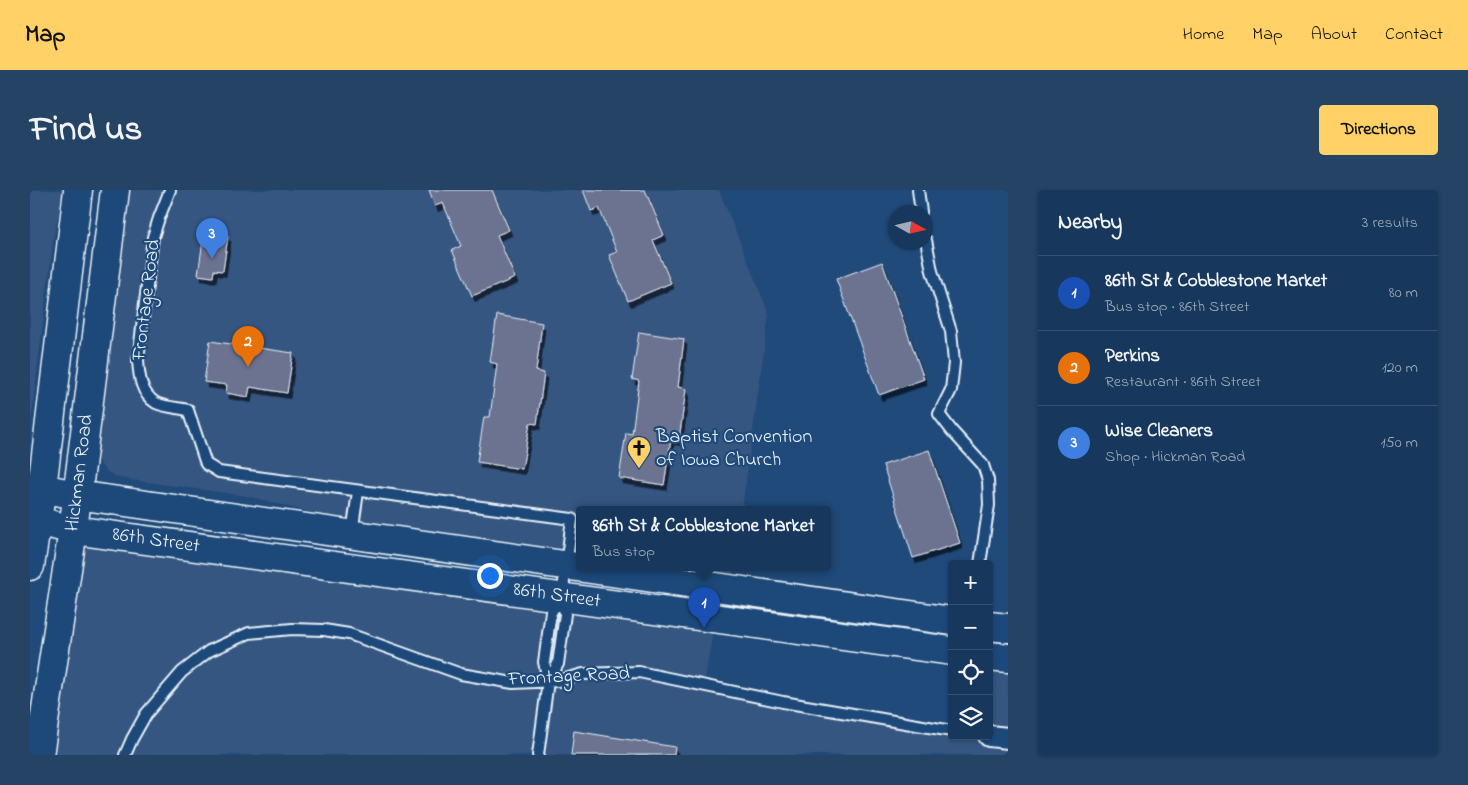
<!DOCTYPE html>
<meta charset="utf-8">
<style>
body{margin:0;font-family:"Indie Flower",sans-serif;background:#244365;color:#f1f3f6}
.controls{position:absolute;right:15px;bottom:15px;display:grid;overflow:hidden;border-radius:5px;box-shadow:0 1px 4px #0004}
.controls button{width:45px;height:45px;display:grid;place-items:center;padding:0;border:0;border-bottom:1px solid #365272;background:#17385c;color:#f1f3f6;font:25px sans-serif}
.compass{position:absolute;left:858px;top:15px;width:45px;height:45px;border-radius:50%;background:#17385c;box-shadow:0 1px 4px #0004;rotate:98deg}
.you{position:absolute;left:459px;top:385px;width:18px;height:18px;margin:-12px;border:4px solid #fff;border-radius:50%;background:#1a73e8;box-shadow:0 0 0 8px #1a73e833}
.badge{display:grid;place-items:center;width:32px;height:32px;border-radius:50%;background:#ffd166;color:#fff;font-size:16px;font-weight:700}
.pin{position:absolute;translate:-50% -41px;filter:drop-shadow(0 1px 2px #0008)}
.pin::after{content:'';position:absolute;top:26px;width:18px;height:15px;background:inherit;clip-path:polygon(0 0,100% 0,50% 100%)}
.popup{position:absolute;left:546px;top:316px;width:255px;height:65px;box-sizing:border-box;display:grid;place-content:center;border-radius:5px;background:#17385c;filter:drop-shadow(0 1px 4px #0005);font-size:16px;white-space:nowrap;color:#9eacbb}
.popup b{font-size:19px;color:#f1f3f6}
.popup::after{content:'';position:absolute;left:50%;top:100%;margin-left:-10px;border:10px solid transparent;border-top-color:#17385c}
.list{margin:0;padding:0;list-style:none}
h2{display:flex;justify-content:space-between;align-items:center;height:65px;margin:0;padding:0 20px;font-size:21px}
h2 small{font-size:16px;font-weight:400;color:#9eacbb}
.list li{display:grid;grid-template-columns:32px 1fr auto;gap:15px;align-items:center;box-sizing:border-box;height:75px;padding:0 20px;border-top:1px solid #365272}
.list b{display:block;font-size:19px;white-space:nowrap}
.list p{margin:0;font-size:16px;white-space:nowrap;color:#9eacbb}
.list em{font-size:16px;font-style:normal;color:#9eacbb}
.icon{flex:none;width:28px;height:28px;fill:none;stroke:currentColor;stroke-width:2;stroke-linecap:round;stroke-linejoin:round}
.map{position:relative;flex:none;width:978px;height:565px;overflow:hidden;border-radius:5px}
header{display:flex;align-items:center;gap:30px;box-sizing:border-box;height:70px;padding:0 25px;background:#ffd166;color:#111}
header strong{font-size:24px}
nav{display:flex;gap:28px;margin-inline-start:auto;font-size:18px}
.intro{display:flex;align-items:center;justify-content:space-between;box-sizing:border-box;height:120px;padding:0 30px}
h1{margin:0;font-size:35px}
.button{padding:12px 22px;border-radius:5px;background:#ffd166;color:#111;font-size:18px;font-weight:700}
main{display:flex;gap:30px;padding:0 30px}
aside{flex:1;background:#17385c;border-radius:5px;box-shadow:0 1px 4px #0004}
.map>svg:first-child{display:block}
.built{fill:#365681}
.building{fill:#6c7391;stroke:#e8f1f8;filter:url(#shadow)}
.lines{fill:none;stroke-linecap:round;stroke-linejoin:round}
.lane-casing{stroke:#e8f1f8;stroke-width:14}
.street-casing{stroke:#e8f1f8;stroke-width:24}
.primary-casing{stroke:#e8f1f8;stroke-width:31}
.lane{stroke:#1f4a7a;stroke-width:10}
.street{stroke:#1f4a7a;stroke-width:20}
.primary{stroke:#1f4a7a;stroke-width:28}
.labels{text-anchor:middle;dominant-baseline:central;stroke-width:4.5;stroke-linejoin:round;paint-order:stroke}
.street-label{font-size:20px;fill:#e8f1f8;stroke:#1f4a7a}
.poi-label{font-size:20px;fill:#e8f1f8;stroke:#1f4a7a;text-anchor:start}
</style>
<header>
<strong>Map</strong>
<nav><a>Home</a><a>Map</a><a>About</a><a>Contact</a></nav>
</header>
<div class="intro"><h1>Find us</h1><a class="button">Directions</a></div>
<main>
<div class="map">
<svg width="978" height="565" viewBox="0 0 978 565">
<defs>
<filter id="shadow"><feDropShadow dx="3" dy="5.5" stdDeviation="0" flood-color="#0009"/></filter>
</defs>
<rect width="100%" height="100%" fill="#1f4a7a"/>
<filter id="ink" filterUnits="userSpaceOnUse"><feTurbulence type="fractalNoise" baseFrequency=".02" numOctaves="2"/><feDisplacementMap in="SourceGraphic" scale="10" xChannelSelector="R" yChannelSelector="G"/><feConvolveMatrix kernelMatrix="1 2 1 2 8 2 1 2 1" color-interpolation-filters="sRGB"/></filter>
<g filter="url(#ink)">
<path class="built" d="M0,0H34L24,44L0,239Z
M96,0H689L739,124L712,319H550V363L302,328L217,306L95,289L87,287L79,283L73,278L68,270L66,262Z
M43,340L685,428L674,495L922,541V546H959V466L978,468V565H9Z
M651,377H704L703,384Z"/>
<path class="building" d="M399,0H462L479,40L467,45L485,88L442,106L422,60L431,56L413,13L405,16Z
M553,0H615L634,45L623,50L641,93L598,111L579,65L587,62L569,18L561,21Z
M174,43L198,46L193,81L184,80L183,87L168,85Z
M852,72L894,189L849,205L806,89Z
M467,125L512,133L506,181L514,183L507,234L500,233L492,279L447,272L454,227H460L467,174L460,172Z
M609,142L654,149L648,197L656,199L649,250L641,249L634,295L589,288L596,243L602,244L609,191L602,189Z
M180,151L263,163L257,203L220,197L218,207L196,203L197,195L174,192Z
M899,260L930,353L883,368L853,275Z
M544,541L645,557L644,565H541Z"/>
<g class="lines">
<g class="lane-casing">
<path id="lane" d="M140,0L129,28L123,47L108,170C109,186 111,204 126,213C134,217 149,218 158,220L176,274L189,282L542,329L532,407
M888,0L891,22
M896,50L902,81L921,141L923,162L924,173L921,200L909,224L922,241L953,275L958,290L959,315L950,374
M322,343L328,302
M95,565L102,549L116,524L133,504L152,482L179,461L219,443L262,439L294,440L319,444L431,484L483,493L528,491L553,484L609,482L753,512L922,541
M508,565L518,491L514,472L521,422L532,407L535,424L528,474L518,491"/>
</g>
<g class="street-casing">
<path id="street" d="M959,546L978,548"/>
</g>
<g class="primary-casing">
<path id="primary" d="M0,296L47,305L922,431
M0,329L43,340L922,461
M0,376L12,298L48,0
M959,436L978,438
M959,466L978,468
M9,565L43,340L85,0"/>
</g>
<use href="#lane" class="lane"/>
<use href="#street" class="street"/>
<use href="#primary" class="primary"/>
</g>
</g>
<defs>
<g id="church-pin" transform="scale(1.25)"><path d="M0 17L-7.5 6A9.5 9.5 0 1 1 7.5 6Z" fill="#ffd166" stroke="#1f4a7a"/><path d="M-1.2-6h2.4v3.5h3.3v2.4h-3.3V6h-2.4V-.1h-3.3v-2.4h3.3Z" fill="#111"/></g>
</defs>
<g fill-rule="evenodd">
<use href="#church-pin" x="609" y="258"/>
</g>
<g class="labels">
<g class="street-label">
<text transform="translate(117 110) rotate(-83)">Frontage Road</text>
<text transform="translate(50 283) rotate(-83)">Hickman Road</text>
<text transform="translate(126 351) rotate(8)">86th Street</text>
<text transform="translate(527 406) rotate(8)">86th Street</text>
<text transform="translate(539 487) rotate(-3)">Frontage Road</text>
</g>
<g class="poi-label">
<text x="626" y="247">Baptist Convention<tspan x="626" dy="23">of Iowa Church</tspan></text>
</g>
</g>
</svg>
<div class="controls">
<button>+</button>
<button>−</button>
<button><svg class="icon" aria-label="locate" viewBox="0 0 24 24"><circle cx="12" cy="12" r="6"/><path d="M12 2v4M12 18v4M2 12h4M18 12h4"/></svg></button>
<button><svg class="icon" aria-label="layers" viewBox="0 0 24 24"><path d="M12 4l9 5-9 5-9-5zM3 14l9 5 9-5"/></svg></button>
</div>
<svg class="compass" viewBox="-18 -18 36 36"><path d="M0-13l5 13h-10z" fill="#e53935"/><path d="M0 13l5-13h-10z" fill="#9eacbb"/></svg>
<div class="you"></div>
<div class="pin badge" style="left:674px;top:438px;background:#1a4fb4">1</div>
<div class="popup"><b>86th St &amp; Cobblestone Market</b>Bus stop</div>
<div class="pin badge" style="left:218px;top:177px;background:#e8710a">2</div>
<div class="pin badge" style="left:182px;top:69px;background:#3f7fe0">3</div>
</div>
<aside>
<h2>Nearby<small>3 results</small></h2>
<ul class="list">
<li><span class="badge" style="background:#1a4fb4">1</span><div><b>86th St &amp; Cobblestone Market</b><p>Bus stop · 86th Street</p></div><em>80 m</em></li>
<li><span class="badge" style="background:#e8710a">2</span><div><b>Perkins</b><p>Restaurant · 86th Street</p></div><em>120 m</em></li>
<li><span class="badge" style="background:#3f7fe0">3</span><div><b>Wise Cleaners</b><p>Shop · Hickman Road</p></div><em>150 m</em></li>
</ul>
</aside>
</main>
